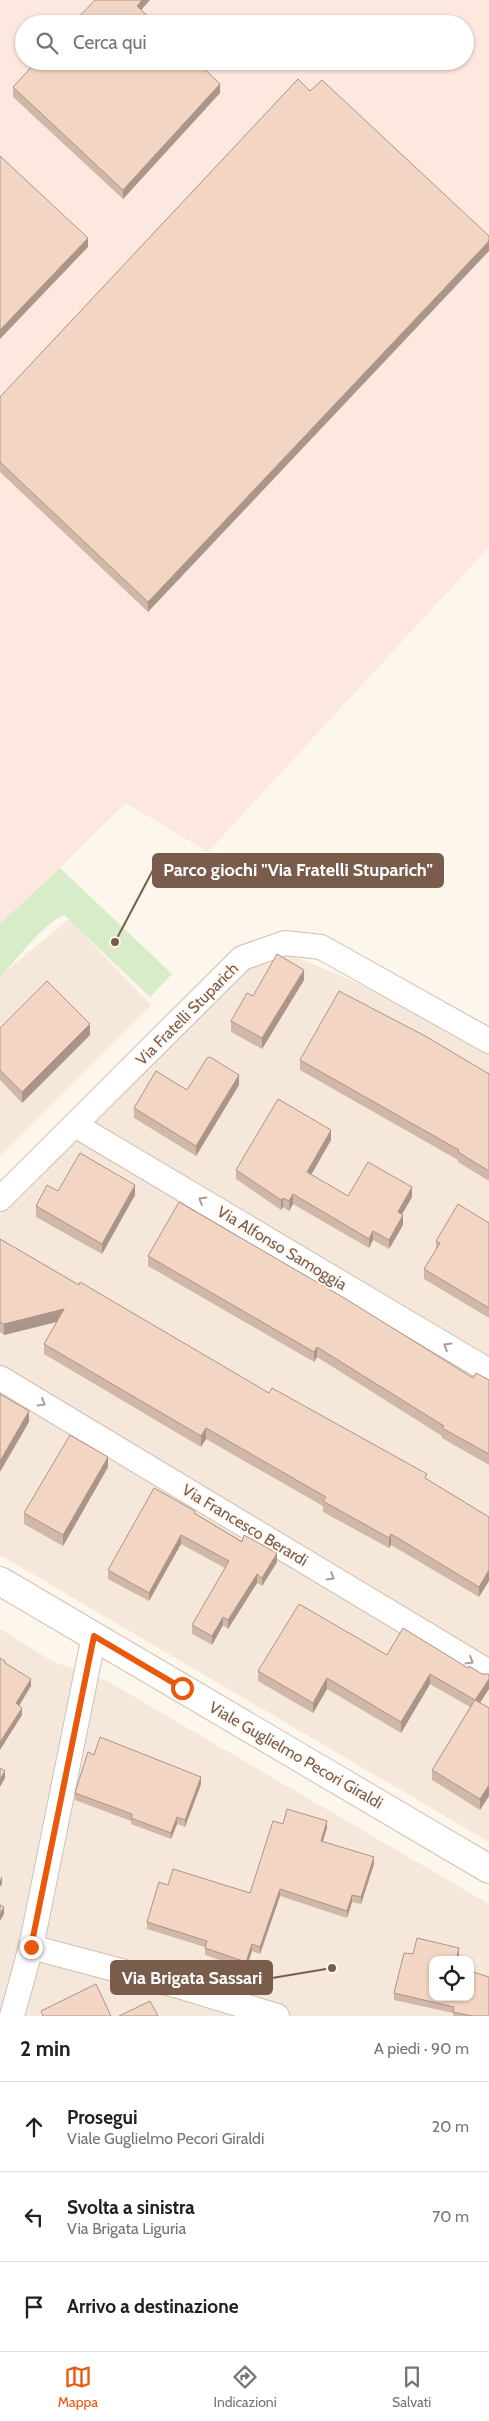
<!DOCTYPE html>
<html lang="it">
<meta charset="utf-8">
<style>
body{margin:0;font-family:Cabin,sans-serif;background:#f6f6f6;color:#202124}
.controls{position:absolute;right:15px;bottom:15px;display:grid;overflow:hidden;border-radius:10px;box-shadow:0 1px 4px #0004}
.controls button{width:45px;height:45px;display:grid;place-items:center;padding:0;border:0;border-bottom:1px solid #e0e0e0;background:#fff;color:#202124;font:25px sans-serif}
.stop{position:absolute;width:15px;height:15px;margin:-11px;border:4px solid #ea580c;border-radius:50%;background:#fff}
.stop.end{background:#ea580c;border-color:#fff;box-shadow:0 1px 5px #0008}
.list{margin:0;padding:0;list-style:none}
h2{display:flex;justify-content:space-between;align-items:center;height:65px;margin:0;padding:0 20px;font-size:21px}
h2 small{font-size:16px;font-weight:400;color:#757577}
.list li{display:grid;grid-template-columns:32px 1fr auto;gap:15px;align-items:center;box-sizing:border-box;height:90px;padding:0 20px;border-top:1px solid #e0e0e0}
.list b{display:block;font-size:19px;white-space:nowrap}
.list p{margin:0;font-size:16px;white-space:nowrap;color:#757577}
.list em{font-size:16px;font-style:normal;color:#757577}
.icon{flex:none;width:28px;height:28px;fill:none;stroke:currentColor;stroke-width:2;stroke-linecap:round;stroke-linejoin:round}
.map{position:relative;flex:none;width:489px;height:2016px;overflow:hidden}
.search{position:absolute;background:#fff;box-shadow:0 1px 4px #0004;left:15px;right:15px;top:15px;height:55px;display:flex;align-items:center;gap:12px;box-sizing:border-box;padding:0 18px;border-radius:28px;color:#757577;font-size:19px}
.sheet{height:335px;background:#fff}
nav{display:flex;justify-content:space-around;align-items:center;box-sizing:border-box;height:70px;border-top:1px solid #e0e0e0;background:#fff;font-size:14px;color:#757577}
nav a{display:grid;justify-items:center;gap:2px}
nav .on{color:#ea580c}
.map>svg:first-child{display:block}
.residential{fill:#f5e8da;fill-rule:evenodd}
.commercial{fill:#fde8e0;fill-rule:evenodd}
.green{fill:#d8ecc9}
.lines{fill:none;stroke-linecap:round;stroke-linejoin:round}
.street-casing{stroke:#d1beb0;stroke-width:26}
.secondary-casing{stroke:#d6c0b0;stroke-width:30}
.street{stroke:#fff;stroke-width:24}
.secondary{stroke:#fff;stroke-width:28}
.wall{fill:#d1b7a8}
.shaded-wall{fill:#aa9588}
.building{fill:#f3d5c3;stroke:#aa9588}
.oneway{stroke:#af9d94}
.route{stroke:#ea580c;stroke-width:6}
.labels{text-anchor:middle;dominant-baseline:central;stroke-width:4;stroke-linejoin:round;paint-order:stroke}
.street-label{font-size:16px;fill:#7a5c4d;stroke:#fffaf3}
.leader{fill:none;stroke:#7a5c4d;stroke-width:2}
.callout-dot{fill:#7a5c4d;stroke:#fffaf3;stroke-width:2}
.callout{fill:#7a5c4d;stroke:#7a5c4d;stroke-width:2}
.callout-label{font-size:18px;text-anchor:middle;font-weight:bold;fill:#fff}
</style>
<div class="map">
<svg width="489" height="2016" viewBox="0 0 489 2016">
<rect width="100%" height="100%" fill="#fdf6ec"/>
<path class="residential" d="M69,919L151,1005L0,1156V976Z
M288,954L337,974L489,1046V1842L0,1555V1208L250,965Z
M0,1629L52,1661L107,1681L489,1904V2016H0ZM433,1960H470V1997H433Z"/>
<path class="commercial" d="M0,0H489V547L208,852L126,803L2,925L0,924ZM24,24H465V61H24Z"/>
<path class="green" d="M60,868L172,974L150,997L64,915C38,928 21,956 0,977V924Z"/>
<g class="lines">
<g class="street-casing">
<path id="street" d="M75,1125L489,1371
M0,1199L242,958L285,943L321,947L489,1041
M0,1378L489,1672
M31,1947L182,1987L277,2016
M12,2016L31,1947L94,1636"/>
</g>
<g class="secondary-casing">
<path id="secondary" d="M0,1581L489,1869"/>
</g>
<use href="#street" class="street"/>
<use href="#secondary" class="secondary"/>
</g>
<path class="wall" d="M298,79L148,612L0,472V397Z
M13,87L220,93L123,199L13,97Z
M304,980L262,1049L231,1032V1021Z
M0,1028L90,1035L22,1103L0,1080Z
M300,1060L489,1074V1181L458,1162V1160L300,1070Z
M239,1085L196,1156L134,1118V1108L187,1090Z
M331,1140L311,1175L348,1196L412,1197L402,1214L403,1225L389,1249L373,1240L369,1248L293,1204L289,1211L283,1207L281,1210L236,1179V1170Z
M58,1191L135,1195L102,1254L36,1217V1206Z
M489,1223V1318L424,1279V1269L436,1249V1241Z
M0,1239L79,1285L269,1393L427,1480L489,1517L479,1597L391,1545L389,1548L323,1512V1506L206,1439L201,1447L44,1354V1344L57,1322L4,1335L0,1332Z
M148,1256L473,1378L489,1380V1465L442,1438V1436L317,1357L314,1362L148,1266Z
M108,1467L63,1546L24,1524V1513Z
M195,1513L277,1562L262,1586L257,1583L228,1629L223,1625L212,1645L192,1634V1625L225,1568L181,1544L149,1601L108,1579V1570Z
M387,1655L468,1668L489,1679V1689L480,1703L489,1708L480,1810L432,1780V1770L470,1707L430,1684L401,1733L327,1689L313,1713L258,1681V1671Z
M94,1755L201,1784L185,1827L177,1824L171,1839L131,1824V1821L75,1800V1793Z
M283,1824L327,1828L323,1841L374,1864L361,1904L352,1902L347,1918L280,1896L260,1954L252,1951L246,1969L205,1955V1947L147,1929V1922L168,1885L250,1893Z
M413,1954L459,1955L458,1960H433L489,2016H453V2013L394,2000V1993Z"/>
<path class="shaded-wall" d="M142,0H150L137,15V6Z
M220,84V93L123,199V190Z
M88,238V247L0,339V330Z
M489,241V251L148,612V602Z
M304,970V980L262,1049V1038Z
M90,1024V1035L22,1103V1092Z
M239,1075V1085L196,1156V1146Z
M331,1130V1140L307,1182V1172Z
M135,1185V1195L102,1254V1244Z
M412,1187V1197L398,1221V1212Z
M293,1194V1204L289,1211V1201Z
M283,1198V1207L281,1210V1200Z
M403,1215V1225L389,1249V1240Z
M373,1231V1240L369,1248V1239Z
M64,1309V1320L4,1335V1324Z
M317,1347V1357L314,1362V1352Z
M29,1411V1422L0,1472V1461Z
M206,1428V1439L201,1447V1436Z
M108,1457V1467L63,1546V1535Z
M391,1534V1545L389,1548V1538Z
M181,1535V1544L149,1601V1593Z
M277,1553V1562L262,1586V1578Z
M489,1570V1581L479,1597V1587Z
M257,1574V1583L228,1629V1620Z
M223,1617V1625L212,1645V1636Z
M430,1674V1684L401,1733V1722Z
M327,1678V1689L313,1713V1703Z
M31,1679V1686L16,1711V1703Z
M489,1679V1689L475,1710V1700Z
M22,1708V1715L0,1750V1742Z
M5,1771V1778L0,1787V1779Z
M201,1777V1784L185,1827V1820Z
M489,1785V1796L480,1810V1799Z
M177,1817V1824L171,1839V1833Z
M327,1821V1828L321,1847V1841Z
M374,1857V1864L361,1904V1897Z
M2,1876V1884L0,1887V1880Z
M280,1889V1896L260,1954V1947Z
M352,1895V1902L347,1918V1911Z
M4,1907V1914L0,1921V1914Z
M252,1944V1951L246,1969V1962Z
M459,1948V1955L458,1960H456Z"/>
<path class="building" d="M95,0H142L137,6L156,24H72Z
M37,61H196L220,84L123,190L13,87Z
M298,79L310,91L322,80L489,236V241L148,602L0,462V397Z
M0,156L88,238L0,330Z
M277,954L304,970L262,1038L231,1021L247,993L253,996Z
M47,981L90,1024L22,1092L0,1070V1028Z
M339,991L427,1037L489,1074V1171L458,1152L459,1150L300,1060Z
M210,1057L239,1075L196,1146L134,1108L156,1071L187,1090L207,1058Z
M278,1099L331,1130L307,1172L348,1196L368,1162L412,1187L398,1212L403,1215L389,1240L373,1231L369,1239L293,1194L289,1201L283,1198L281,1200L236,1170Z
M80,1153L135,1185L102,1244L36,1206L47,1185L58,1191Z
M179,1202L346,1299L473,1378L476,1373L489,1380V1454L442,1428L444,1426L317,1347L314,1352L148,1256Z
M458,1204L489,1223V1308L424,1269L440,1243L436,1241Z
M0,1239L79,1285L80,1282L269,1393L272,1388L427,1474L425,1478L489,1517V1570L479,1587L391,1534L389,1538L323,1501L326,1497L206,1428L201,1436L44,1344L64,1309L4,1324L0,1322Z
M0,1394L29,1411L0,1461Z
M70,1435L108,1457L63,1535L24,1513Z
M154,1488L195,1511L194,1513L242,1542L244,1535L277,1553L262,1578L257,1574L228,1620L223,1617L212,1636L192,1625L229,1561L181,1535L149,1593L108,1570Z
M299,1604L387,1655L403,1628L468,1668L469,1666L482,1674H489V1679L475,1700L430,1674L401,1722L327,1678L313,1703L258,1671Z
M0,1658L5,1661V1663L31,1679L16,1703L22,1708L0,1742Z
M475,1700L489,1708V1785L480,1799L432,1770Z
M100,1737L201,1777L185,1820L177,1817L171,1833L131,1818L132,1814L75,1793L88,1752L94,1755Z
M0,1768L5,1771L0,1779Z
M287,1809L327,1821L321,1841L374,1857L361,1897L352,1895L347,1911L280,1889L260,1947L252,1944L246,1962L205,1948L207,1941L147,1922L159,1882L168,1885L173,1869L250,1893L273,1821L283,1824Z
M0,1905L4,1907L0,1914Z
M417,1938L459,1948L456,1960H433V1997H470V1971L489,1977V2016H472L453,2012L454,2007L394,1993L404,1953L413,1954Z
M96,1984L111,2016H43L41,2011Z
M150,2001L158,2016H119Z"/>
<defs><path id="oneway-chevron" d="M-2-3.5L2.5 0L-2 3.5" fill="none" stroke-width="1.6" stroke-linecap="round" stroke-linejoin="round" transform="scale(1.25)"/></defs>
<g class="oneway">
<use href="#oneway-chevron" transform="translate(202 1200) rotate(-149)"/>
<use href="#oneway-chevron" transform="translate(447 1346) rotate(-149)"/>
<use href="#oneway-chevron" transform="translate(42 1403) rotate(31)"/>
<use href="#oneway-chevron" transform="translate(331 1577) rotate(31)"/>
<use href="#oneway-chevron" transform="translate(470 1661) rotate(31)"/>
</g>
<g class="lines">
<path class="route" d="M31,1947L94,1636L182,1688"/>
</g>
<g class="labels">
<g class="street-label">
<text transform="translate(187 1014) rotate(-45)">Via Fratelli Stuparich</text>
<text transform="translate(282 1248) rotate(31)">Via Alfonso Samoggia</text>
<text transform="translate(245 1525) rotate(31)">Via Francesco Berardi</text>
<text transform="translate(296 1755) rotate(30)">Viale Guglielmo Pecori Giraldi</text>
</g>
</g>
<path class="leader" d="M115 942L153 870M332 1968L272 1978"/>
<g class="callout-dot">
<circle cx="115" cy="942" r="5"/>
<circle cx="332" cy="1968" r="5"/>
</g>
<g class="callout">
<rect x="153" y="854" width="290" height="33" rx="5"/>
<rect x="111" y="1961" width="161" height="33" rx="5"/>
</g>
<g class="callout-label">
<text x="298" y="876">Parco giochi "Via Fratelli Stuparich"</text>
<text x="192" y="1984">Via Brigata Sassari</text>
</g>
</svg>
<div class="controls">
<button><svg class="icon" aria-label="locate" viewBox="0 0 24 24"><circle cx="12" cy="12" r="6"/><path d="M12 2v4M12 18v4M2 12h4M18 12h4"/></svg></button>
</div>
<div class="stop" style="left:182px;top:1688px"></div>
<div class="stop end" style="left:31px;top:1947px"></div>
<div class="search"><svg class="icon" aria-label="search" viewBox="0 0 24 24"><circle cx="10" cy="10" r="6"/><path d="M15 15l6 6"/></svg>Cerca qui</div>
</div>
<section class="sheet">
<h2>2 min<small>A piedi · 90 m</small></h2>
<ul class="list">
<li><svg class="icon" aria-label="ahead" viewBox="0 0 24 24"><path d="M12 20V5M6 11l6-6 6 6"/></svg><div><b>Prosegui</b><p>Viale Guglielmo Pecori Giraldi</p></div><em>20 m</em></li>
<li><svg class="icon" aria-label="left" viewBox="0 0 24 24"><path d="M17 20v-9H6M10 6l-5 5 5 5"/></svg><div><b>Svolta a sinistra</b><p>Via Brigata Liguria</p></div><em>70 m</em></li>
<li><svg class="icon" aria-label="arrive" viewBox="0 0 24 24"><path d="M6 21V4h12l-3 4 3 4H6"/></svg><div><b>Arrivo a destinazione</b></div></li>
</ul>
</section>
<nav>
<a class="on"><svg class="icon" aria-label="map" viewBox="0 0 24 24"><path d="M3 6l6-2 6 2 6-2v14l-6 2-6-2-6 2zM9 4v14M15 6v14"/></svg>Mappa</a>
<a><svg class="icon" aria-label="directions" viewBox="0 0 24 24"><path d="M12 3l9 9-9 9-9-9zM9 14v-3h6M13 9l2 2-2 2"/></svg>Indicazioni</a>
<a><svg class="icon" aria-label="saved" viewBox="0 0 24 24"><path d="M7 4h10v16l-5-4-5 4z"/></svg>Salvati</a>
</nav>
